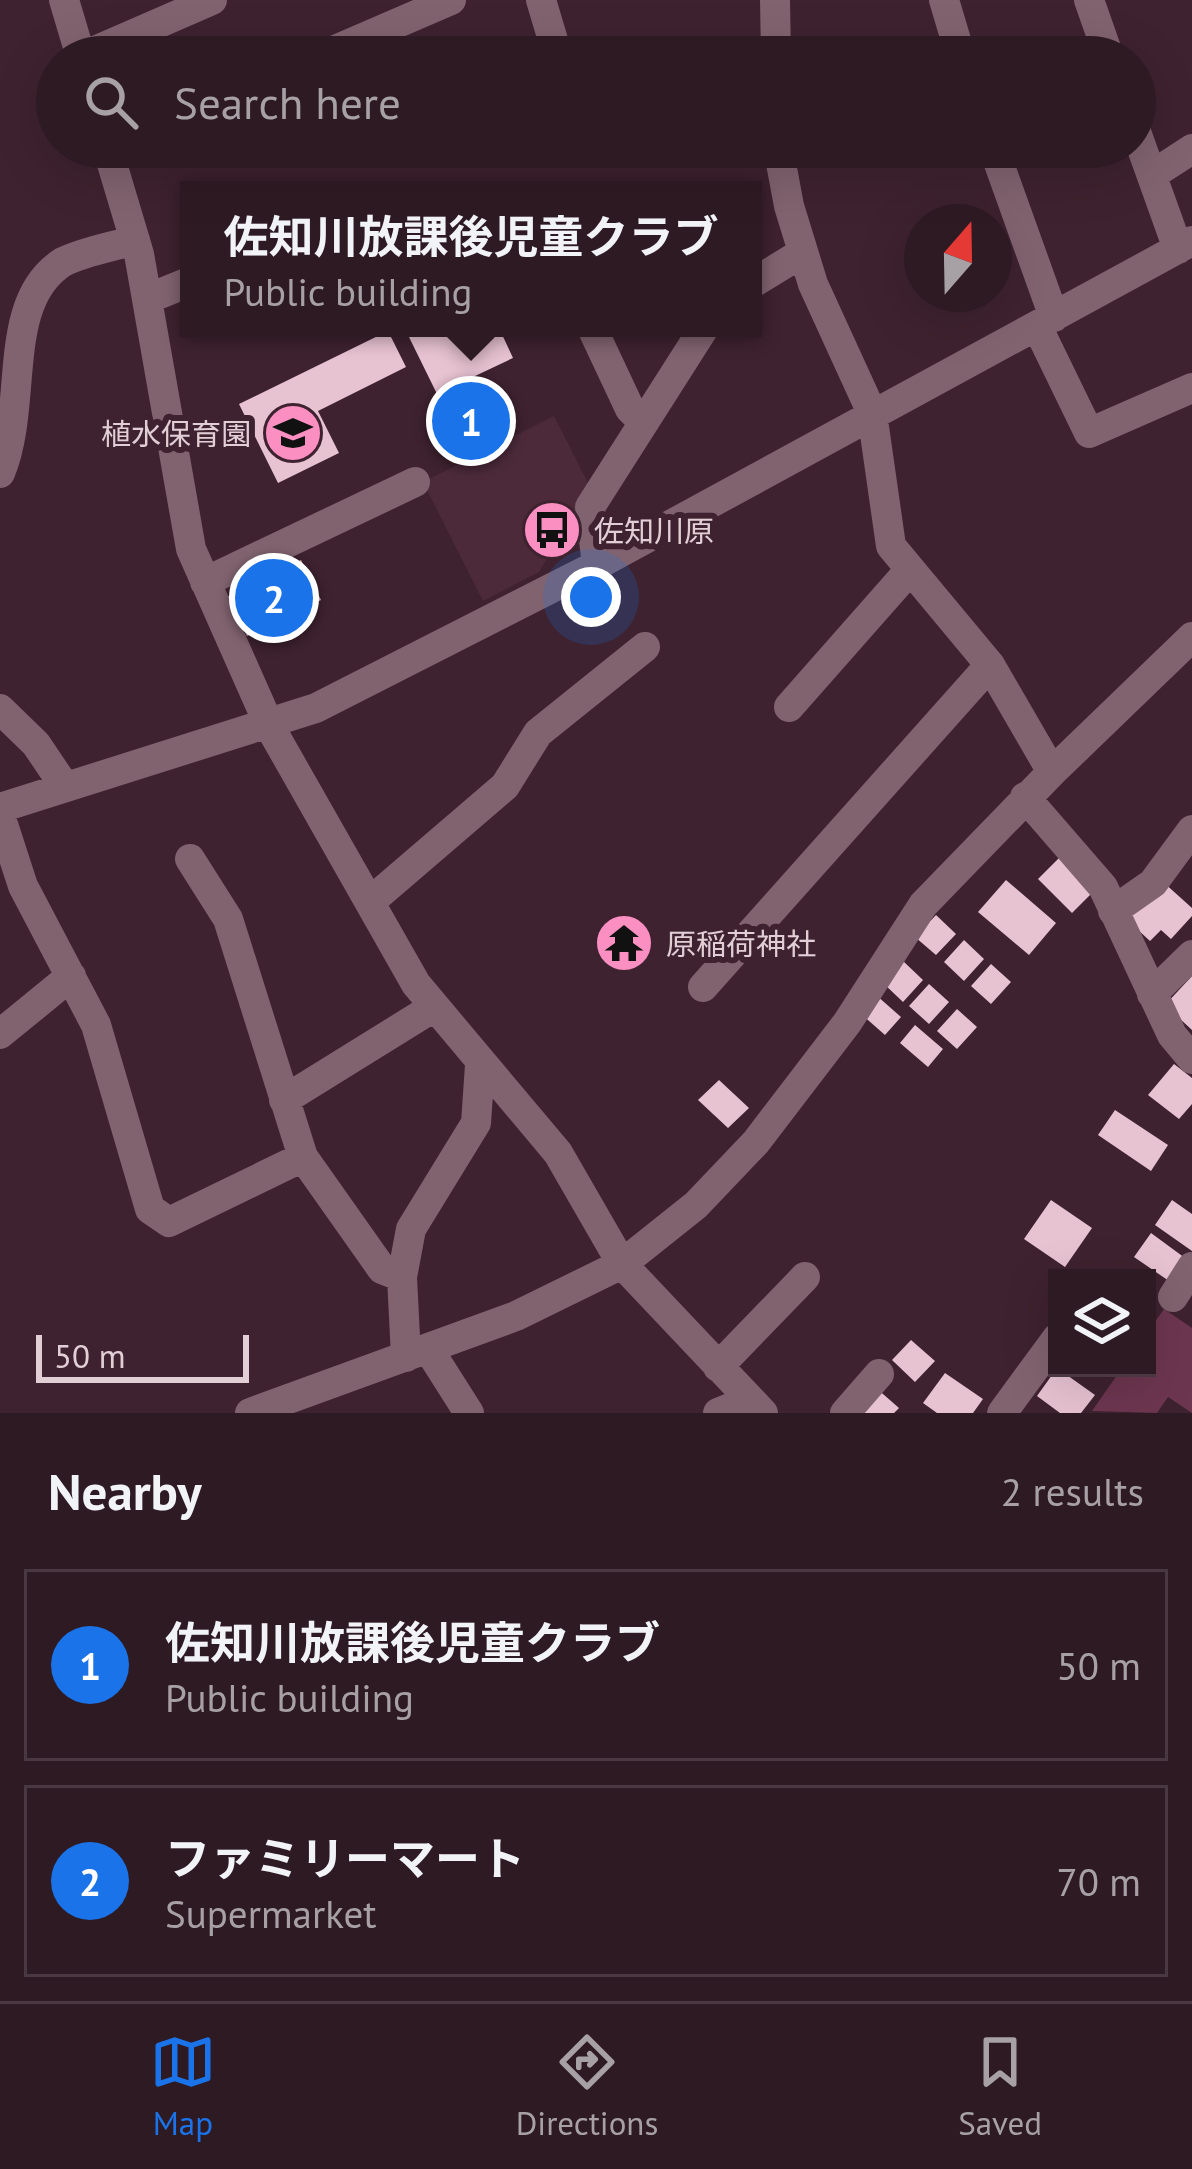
<!DOCTYPE html>
<meta charset="utf-8">
<style>
body{margin:0;font-family:"PT Sans","Noto Sans JP",sans-serif;background:#36232b;color:#f1f3f6}
.controls{position:absolute;right:36px;bottom:36px;display:grid;overflow:hidden;border-radius:0px;box-shadow:0 12px 48px #0002}
.controls button{width:108px;height:108px;display:grid;place-items:center;padding:0;border:0;border-bottom:3px solid #493841;background:#2e1a23;color:#f1f3f6;font:60px sans-serif}
.compass{position:absolute;left:904px;top:204px;width:108px;height:108px;border-radius:50%;background:#2e1a23;box-shadow:0 12px 48px #0002;rotate:20deg}
.scale{position:absolute;left:36px;bottom:30px;width:213px;box-sizing:border-box;padding-left:12px;border:6px solid #e2cfd6;border-top:0;font-size:33px;line-height:42px;white-space:nowrap;color:#e2cfd6;-webkit-text-stroke:9px #3e222f;paint-order:stroke}
.you{position:absolute;left:591px;top:597px;width:42px;height:42px;margin:-30px;border:9px solid #fff;border-radius:50%;background:#1a73e8;box-shadow:0 0 0 18px #1a73e833}
.badge{display:grid;place-items:center;width:78px;height:78px;border-radius:50%;background:#1a73e8;color:#fff;font-size:39px;font-weight:700}
.pin{position:absolute;translate:-50% -50%;border:6px solid #fff;box-shadow:0 3px 12px #0006}
.popup{position:absolute;left:180px;top:181px;width:582px;height:156px;box-sizing:border-box;display:grid;place-content:center;border-radius:0px;background:#2e1a23;filter:drop-shadow(0 3px 9px #0005);font-size:39px;white-space:nowrap;color:#a7a1a6}
.popup b{font-size:45px;color:#f1f3f6}
.popup::after{content:'';position:absolute;left:50%;top:100%;margin-left:-24px;border:24px solid transparent;border-top-color:#2e1a23}
.list{margin:0;padding:0;list-style:none}
h2{display:flex;justify-content:space-between;align-items:center;height:156px;margin:0;padding:0 48px;font-size:51px}
h2 small{font-size:39px;font-weight:400;color:#a7a1a6}
.list li{display:grid;grid-template-columns:78px 1fr auto;gap:36px;align-items:center;box-sizing:border-box;height:192px;margin:0 24px 24px;padding:0 24px;border:3px solid #493841;border-radius:0px}
.list b{display:block;font-size:45px;white-space:nowrap}
.list p{margin:0;font-size:39px;white-space:nowrap;color:#a7a1a6}
.list em{font-size:39px;font-style:normal;color:#a7a1a6}
.icon{flex:none;width:66px;height:66px;fill:none;stroke:currentColor;stroke-width:2;stroke-linecap:round;stroke-linejoin:round}
.map{position:relative;flex:none;width:1192px;height:1413px;overflow:hidden}
.search{position:absolute;background:#2e1a23;box-shadow:0 12px 48px #0002;left:36px;right:36px;top:36px;height:132px;display:flex;align-items:center;gap:30px;box-sizing:border-box;padding:0 42px;border-radius:66px;color:#a7a1a6;font-size:45px}
.sheet{height:588px;background:#2e1a23}
nav{display:flex;justify-content:space-around;align-items:center;box-sizing:border-box;height:168px;border-top:3px solid #493841;background:#2e1a23;font-size:33px;color:#a7a1a6}
nav a{display:grid;justify-items:center;gap:6px}
nav .on{color:#1a73e8}
.map>svg:first-child{display:block}
.built{fill:#4c2a3a}
.green{fill:#6d3650}
.building{fill:#e7c2d1}
.lines{fill:none;stroke-linecap:round;stroke-linejoin:round}
.minor{stroke:#80636f;stroke-width:30}
.labels{text-anchor:middle;dominant-baseline:central;stroke-width:12;stroke-linejoin:round;paint-order:stroke}
.poi-label{font-size:30px;fill:#e2cfd6;stroke:#3e222f;text-anchor:start}
</style>
<div class="map">
<svg width="1192" height="1413" viewBox="0 0 1192 1413">
<rect width="100%" height="100%" fill="#3e222f"/>
<path class="built" d="M554,416L590,487L539,572L483,601L423,482Z"/>
<path class="green" d="M1164,1309L1192,1328V1413L1168,1397L1157,1413L1092,1411L1122,1368H1147V1333Z"/>
<path class="building" d="M422,328H499L513,358L437,394L408,335Z
M388,331L406,367L318,411L339,453L278,483L239,404Z
M478,380L506,438L471,455L442,397Z
M301,560L321,600L247,636L227,597Z
M1063,854L1097,888L1072,913L1038,879Z
M1006,880L1056,923L1029,955L978,912Z
M1162,881L1192,908V916L1171,939L1161,930L1150,941L1126,919Z
M936,915L956,934L936,955L915,937Z
M964,940L984,959L964,981L944,962Z
M903,961L923,980L903,1002L883,983Z
M991,964L1011,982L991,1004L971,986Z
M1192,976V1030L1165,1005Z
M929,984L949,1002L929,1024L909,1006Z
M876,995L901,1017L885,1035L860,1013Z
M957,1009L977,1027L957,1049L937,1031Z
M915,1025L943,1049L928,1067L900,1043Z
M1174,1064L1192,1078V1104L1179,1119L1148,1095Z
M719,1080L749,1108L728,1128L698,1100Z
M1115,1110L1168,1145L1151,1171L1098,1135Z
M1051,1200L1092,1228L1065,1267L1024,1239Z
M1172,1200L1192,1214V1251L1155,1225Z
M1151,1233L1185,1258L1169,1281L1134,1257Z
M911,1340L935,1361L915,1382L892,1360Z
M1057,1368L1095,1395L1081,1413H1060L1037,1396Z
M945,1373L983,1399L973,1413H937L923,1403Z
M875,1387L899,1408L894,1413H862Z"/>
<g class="lines">
<path class="minor" d="M64,0L81,57
M541,0L558,57
M775,0L776,57
M944,0L961,57
M1089,0L1109,57
M81,57L212,0
M319,57L451,0
M1135,129L1178,249
M107,147L139,254L191,549L270,727L416,984L558,1153L622,1264L763,1413
M993,147L1054,317
M1152,175L1192,149
M753,283L802,253
M147,299L189,282
M1037,326L1089,433L1192,388
M592,328L630,409L641,420
M0,473C29,404 0,302 63,262C85,251 112,247 135,240
M597,565L590,507L704,328
M205,582L415,482
M789,707L908,572
M0,709L36,744L63,784
M1052,772L1192,637
M1025,797L1103,887L1172,1035L1192,1059
M0,808L316,708L597,565L1192,241
M0,815L23,886L96,1025L150,1209L169,1222L303,1157
M190,859L228,919L303,1157L382,1269L402,1277
M371,901L505,786L538,733L645,647
M1113,911L1153,883L1192,830
M703,987L990,665
M1152,994L1192,955
M0,1034L71,976
M284,1100L434,1007
M1173,1297L1192,1267
M429,1350L469,1413
M406,1357L402,1277L411,1229L476,1123L480,1065
M718,1367L805,1277
M250,1413L516,1316L622,1264L696,1205L756,1142L847,1023L923,905L1052,772L990,665L891,546L872,413L813,284L789,206L778,147
M718,1413L750,1400
M845,1413L879,1374
M1002,1413L1057,1338"/>
</g>
<defs>
<g id="school-disc" transform="scale(3)"><circle r="9.5" fill="#fc8fc1" stroke="#3e222f"/><path d="M0-5L7-2L0 1L-7-2ZM-4 1L0 2.5L4 1V4Q0 6-4 4Z" fill="#111"/></g>
<g id="bus-disc" transform="scale(3)"><circle r="9.5" fill="#fc8fc1" stroke="#3e222f"/><path d="M-5-6H5V4H4V6H2V4H-2V6H-4V4H-5ZM-3.5-4V0h7V-4ZM-3.5 1.2v1.5H-2V1.2ZM2 1.2v1.5H3.5V1.2Z" fill="#111"/></g>
<g id="temple-disc" transform="scale(3)"><circle r="9.5" fill="#fc8fc1" stroke="#3e222f"/><path d="M0-6L5-2H3V0L6.5 2.5H4V6H1.5V3h-3V6H-4V2.5H-6.5L-3 0V-2H-5Z" fill="#111"/></g>
</defs>
<g fill-rule="evenodd">
<use href="#school-disc" x="293" y="433"/>
<use href="#bus-disc" x="552" y="530"/>
<use href="#temple-disc" x="624" y="943"/>
</g>
<g class="labels">
<g class="poi-label">
<text x="251" y="433" text-anchor="end">植水保育園</text>
<text x="594" y="530">佐知川原</text>
<text x="666" y="943">原稲荷神社</text>
</g>
</g>
</svg>
<div class="controls">
<button><svg class="icon" aria-label="layers" viewBox="0 0 24 24"><path d="M12 4l9 5-9 5-9-5zM3 14l9 5 9-5"/></svg></button>
</div>
<svg class="compass" viewBox="-18 -18 36 36"><path d="M0-13l5 13h-10z" fill="#e53935"/><path d="M0 13l5-13h-10z" fill="#a7a1a6"/></svg>
<div class="scale">50 m</div>
<div class="you"></div>
<div class="pin badge" style="left:471px;top:421px">1</div>
<div class="popup"><b>佐知川放課後児童クラブ</b>Public building</div>
<div class="pin badge" style="left:274px;top:598px">2</div>
<div class="search"><svg class="icon" aria-label="search" viewBox="0 0 24 24"><circle cx="10" cy="10" r="6"/><path d="M15 15l6 6"/></svg>Search here</div>
</div>
<section class="sheet">
<h2>Nearby<small>2 results</small></h2>
<ul class="list">
<li><span class="badge">1</span><div><b>佐知川放課後児童クラブ</b><p>Public building</p></div><em>50 m</em></li>
<li><span class="badge">2</span><div><b>ファミリーマート</b><p>Supermarket</p></div><em>70 m</em></li>
</ul>
</section>
<nav>
<a class="on"><svg class="icon" aria-label="map" viewBox="0 0 24 24"><path d="M3 6l6-2 6 2 6-2v14l-6 2-6-2-6 2zM9 4v14M15 6v14"/></svg>Map</a>
<a><svg class="icon" aria-label="directions" viewBox="0 0 24 24"><path d="M12 3l9 9-9 9-9-9zM9 14v-3h6M13 9l2 2-2 2"/></svg>Directions</a>
<a><svg class="icon" aria-label="saved" viewBox="0 0 24 24"><path d="M7 4h10v16l-5-4-5 4z"/></svg>Saved</a>
</nav>
